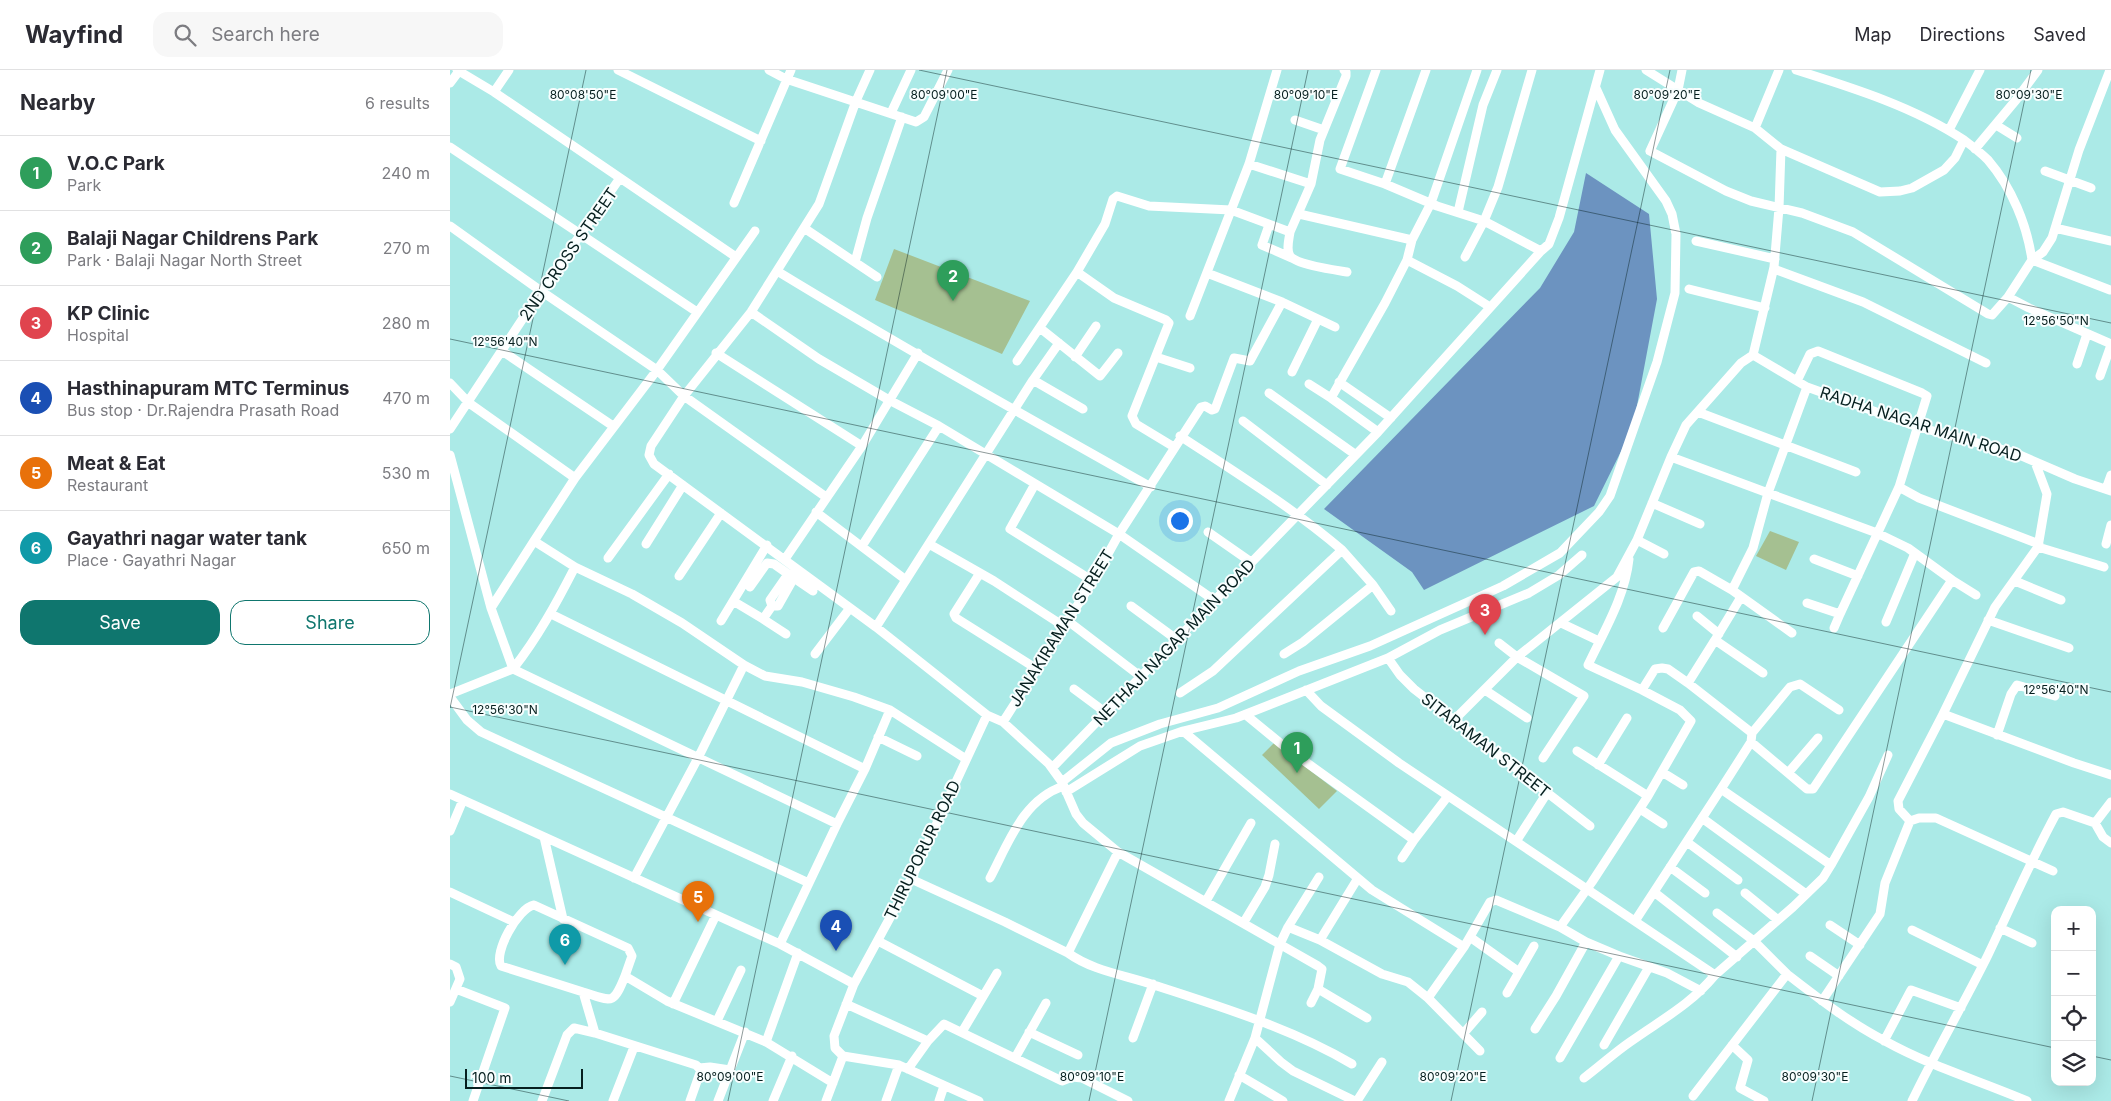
<!DOCTYPE html>
<meta charset="utf-8">
<style>
body{margin:0;font-family:Inter,sans-serif;background:#f7f7f7;color:#2b2b33}
.controls{position:absolute;right:15px;bottom:15px;display:grid;overflow:hidden;border-radius:10px;box-shadow:0 5px 20px #0002}
.controls button{width:45px;height:45px;display:grid;place-items:center;padding:0;border:0;border-bottom:1px solid #e1e1e2;background:#fff;color:#2b2b33;font:25px sans-serif}
.scale{position:absolute;left:15px;bottom:12px;width:118px;box-sizing:border-box;padding-left:5px;border:2px solid #061f1f;border-top:0;font-size:14px;line-height:18px;white-space:nowrap;color:#061f1f;-webkit-text-stroke:4px #f8fefe;paint-order:stroke}
.you{position:absolute;left:729px;top:450px;width:18px;height:18px;margin:-12px;border:4px solid #fff;border-radius:50%;background:#1a73e8;box-shadow:0 0 0 8px #1a73e833}
.badge{display:grid;place-items:center;width:32px;height:32px;border-radius:50%;background:#0f766e;color:#fff;font-size:16px;font-weight:700}
.pin{position:absolute;translate:-50% -41px;filter:drop-shadow(0 1px 2px #0008)}
.pin::after{content:'';position:absolute;top:26px;width:18px;height:15px;background:inherit;clip-path:polygon(0 0,100% 0,50% 100%)}
.list{margin:0;padding:0;list-style:none}
h2{display:flex;justify-content:space-between;align-items:center;height:65px;margin:0;padding:0 20px;font-size:21px}
h2 small{font-size:16px;font-weight:400;color:#7c7c81}
.list li{display:grid;grid-template-columns:32px 1fr auto;gap:15px;align-items:center;box-sizing:border-box;height:75px;padding:0 20px;border-top:1px solid #e1e1e2}
.list b{display:block;font-size:19px;white-space:nowrap}
.list p{margin:0;font-size:16px;white-space:nowrap;color:#7c7c81}
.list em{font-size:16px;font-style:normal;color:#7c7c81}
.actions{display:flex;gap:10px;padding:15px 20px}
.actions a{flex:1;padding:11px 0;border:1px solid #0f766e;border-radius:15px;text-align:center;font-size:18px;color:#0f766e}
.actions .main{background:#0f766e;color:#fff}
.icon{flex:none;width:28px;height:28px;fill:none;stroke:currentColor;stroke-width:2;stroke-linecap:round;stroke-linejoin:round}
.map{position:relative;flex:none;width:1661px;height:1031px;overflow:hidden}
header{display:flex;align-items:center;gap:30px;box-sizing:border-box;height:70px;padding:0 25px;background:#fff;border-bottom:1px solid #e1e1e2}
header strong{font-size:24px}
nav{display:flex;gap:28px;margin-inline-start:auto;font-size:18px}
.search{width:350px;height:45px;background:#f7f7f7;display:flex;align-items:center;gap:12px;box-sizing:border-box;padding:0 18px;border-radius:15px;color:#7c7c81;font-size:19px}
main{display:flex}
aside{flex:1;background:#fff}
.map>svg:first-child{display:block}
.green{fill:#a5c091}
.water{fill:#6c93c0}
.lines{fill:none;stroke-linecap:round;stroke-linejoin:round}
.minor{stroke:#fff;stroke-width:9}
.ticks{fill:none;stroke:#061f1f;stroke-width:1;stroke-opacity:0.45}
.labels{text-anchor:middle;dominant-baseline:central;stroke-width:4;stroke-linejoin:round;paint-order:stroke}
.street-label{font-size:16px;fill:#061f1f;stroke:#f8fefe}
.ticks-label{font-size:12px;text-anchor:middle;fill:#061f1f;stroke:#f8fefe;stroke-width:4;stroke-linejoin:round;paint-order:stroke}
</style>
<header>
<strong>Wayfind</strong>
<div class="search"><svg class="icon" aria-label="search" viewBox="0 0 24 24"><circle cx="10" cy="10" r="6"/><path d="M15 15l6 6"/></svg>Search here</div>
<nav><a>Map</a><a>Directions</a><a>Saved</a></nav>
</header>
<main>
<aside>
<h2>Nearby<small>6 results</small></h2>
<ul class="list">
<li><span class="badge" style="background:#2e9e5b">1</span><div><b>V.O.C Park</b><p>Park</p></div><em>240 m</em></li>
<li><span class="badge" style="background:#2e9e5b">2</span><div><b>Balaji Nagar Childrens Park</b><p>Park · Balaji Nagar North Street</p></div><em>270 m</em></li>
<li><span class="badge" style="background:#e0444e">3</span><div><b>KP Clinic</b><p>Hospital</p></div><em>280 m</em></li>
<li><span class="badge" style="background:#1a4fb4">4</span><div><b>Hasthinapuram MTC Terminus</b><p>Bus stop · Dr.Rajendra Prasath Road</p></div><em>470 m</em></li>
<li><span class="badge" style="background:#e8710a">5</span><div><b>Meat &amp; Eat</b><p>Restaurant</p></div><em>530 m</em></li>
<li><span class="badge" style="background:#0f9aa8">6</span><div><b>Gayathri nagar water tank</b><p>Place · Gayathri Nagar</p></div><em>650 m</em></li>
</ul>
<div class="actions"><a class="main">Save</a><a>Share</a></div>
</aside>
<div class="map">
<svg width="1661" height="1031" viewBox="0 0 1661 1031">
<rect width="100%" height="100%" fill="#abeae7"/>
<path class="green" d="M444,179L580,231L552,284L425,230Z
M1320,461L1349,472L1336,500L1306,486Z
M824,673L887,721L869,739L812,685Z"/>
<path class="water" d="M1136,103L1199,144L1207,229L1183,357L1144,436L974,520L962,502L874,439L1090,218L1124,162Z"/>
<g class="lines">
<path class="minor" d="M7,0L44,22L286,187
M168,0L311,71
M319,0L336,9L466,52L474,47L498,0
M420,0L406,31L369,134L301,242L234,326L201,376L199,385L204,394L426,557L537,645L553,652L599,694L612,712L626,744L633,753L668,782L868,896L872,899L868,919L917,948
M1196,0L1228,20L1200,81L1276,121L1301,131L1352,143L1403,162L1538,244L1542,245L1558,227L1579,238L1661,274
M1232,0L1228,20L1249,33L1305,58L1331,79L1329,138L1324,197L1303,285L1357,317L1465,356L1565,383L1625,409L1661,421
M0,13L9,1
M44,22L59,0
M441,43L461,0
M845,50L874,60
M1546,55L1567,68
M1305,58L1329,0
M1499,60L1530,0
M1514,70C1522,76 1531,83 1538,90C1562,118 1577,155 1582,190L1593,182L1602,168L1629,80L1660,0
M0,77L247,242
M1331,79L1430,122L1450,121L1462,118L1494,100L1505,88L1514,70C1464,37 1403,18 1346,0
M1525,79L1566,30L1588,0
M1595,101L1641,118
M861,114L870,70L896,6V2L894,0
M935,114L976,0
M284,133L341,0
M1008,142L1033,35L1047,0
M849,144L962,170
M819,155L812,175L842,188
M0,156L91,221L207,300L234,326L376,427
M354,158L427,207
M1605,158L1661,171
M305,161L207,300L125,408L84,471L125,497L182,524L232,553L294,595L315,606L352,612L404,627L440,640L516,689
M840,162C839,169 836,180 840,186C847,195 885,200 897,202
M1246,171L1325,189
M1091,181L1099,174L1109,148L1150,0
M1015,187L1034,151L1048,117L1082,0
M957,190L1007,216L1040,237
M405,192L417,148L452,47
M1324,199L1413,232L1536,293
M327,201C450,276 575,346 701,417
M627,202L664,228L716,250L719,253L682,346L686,354L724,377
M1239,219L1315,238
M1558,227L1582,190L1660,220
M832,232L868,249
M301,242L369,289L439,330L489,356L669,464L764,530
M740,246L799,94L827,0
M590,258L650,306L668,283
M52,281L163,356
M266,283L412,376
M625,287L646,256
M706,287L740,298
M567,291L627,202L655,154L663,129L667,126L699,136L781,140L840,162L861,114L799,94
M1627,294L1637,264
M842,302L868,249L885,257
M1650,306L1661,275
M583,310L633,339
M1347,311L1360,284L1368,281L1472,323L1477,326L1449,417L1390,544L1357,533
M889,312L941,348
M0,313L19,333L125,408
M859,314L881,328
M819,323L906,385
M1248,342L1406,402
M793,351L877,415
M0,359L91,221L170,108
M928,362L881,328L935,233L957,190L962,170L981,133L1027,0
M0,385L41,538L63,599L0,624
M1221,387L1318,423L1357,317
M1585,392L1597,424L1588,477L1545,537L1493,644L1624,693L1661,705
M585,414L560,459L643,511
M1449,417L1469,428L1589,474
M1656,419L1661,405
M1202,433L1250,454
M366,442L456,510
M758,462L801,492
M1187,470L1214,484
M196,474L233,415
M479,474L544,511L615,557
M1656,474L1661,455
M412,476L489,356
M1588,477L1654,497
M158,488L219,404
M335,489L412,376L468,283
M1179,489C1175,527 1154,561 1138,595L1192,620L1205,599L1212,598L1218,599L1238,613L1302,663L1301,672
M1364,489L1408,506
M125,497C106,534 88,567 63,599L387,754
M530,503L504,544L506,548L587,599
M229,506L271,443
M1502,510L1526,525
M1565,511L1611,530
M923,515L941,541
M300,517L317,493L324,494L341,506L342,504
M283,531L313,549L322,536L320,530L336,507L341,506L363,521
M322,536H328L341,513L340,508
M681,536L726,569
M41,538L84,471
M101,544L415,699
M1247,546L1269,564
M313,549L336,564
M1538,550L1619,578
M271,551L317,475
M618,551L690,606
M1436,552L1465,483
M1111,553L1149,571
M426,557L583,310L609,273
M1213,558L1244,502L1249,501L1282,520
M1384,558L1390,544
M1265,570L1291,527
M1049,573L1067,587L1134,626L1093,688
M365,584L400,538
M834,584L853,572L923,515L892,480
M938,588L950,605L964,619L1140,756
M1238,613L1265,570L1313,603
M624,619L655,642
M856,620L871,636L949,693L1265,905L1343,837L1373,808L1381,795L1271,719L1185,851
M1035,620L1077,648
M730,623L763,601L892,480C843,438 785,402 730,366
M0,627L17,650L31,662L359,813
M796,645L835,677L964,770L998,726
M1005,649L1067,587L1167,507L1187,470L1221,387L1236,355L1291,293L1303,285
M553,652L643,511L669,464L751,337L755,336L762,340L765,339L784,288L800,291L832,232L757,203
M733,661L922,820L1014,877L978,928L1030,981
M1302,663L1340,617L1350,614L1389,640
M1547,665L1561,624L1567,615L1605,626
M428,667L467,686
M1127,681L1198,726L1241,651L1230,640L1192,620
M1148,695L1177,648
M602,698L928,362L1091,181L1034,151L987,136L935,114L890,99L926,0
M1212,702L1233,715
M1338,703L1368,668
M612,712L661,673L710,654L768,638L849,601L920,576L1053,516L1110,483L1149,442L1160,426L1207,292L1225,223L1226,164L1222,144L1216,131L1165,60L1146,18
M1271,719L1301,672L1357,719H1363L1502,510L1458,478L1427,463L1318,423L1303,478L1282,520L1342,563
M616,722L690,676L733,661L786,648L938,588L990,560L1079,523L1109,505L1132,485
M0,724L330,874L404,914
M1190,739L1213,754
M1252,748L1356,824
M1460,751L1449,739L1448,731L1493,644
M1645,753L1653,767L1661,773
M0,761L13,730
M94,767L113,849
M1067,770L1097,723
M1237,772L1288,810
M668,782L618,883C643,901 675,905 704,915C771,937 841,958 902,994
M952,788L964,770
M1381,795L1419,727L1438,685
M1220,797L1255,823
M184,808L248,688L294,595
M540,808C558,774 573,729 614,716
M461,809L555,852L618,883
M0,822L64,852
M1204,822L1287,887
M1295,823L1328,850
M756,831L801,753
M1267,843L1304,871L1337,904
M794,852L815,817L819,805L825,774
M1380,855L1410,875
M838,857L869,807
M1110,857L1142,812L1198,726
M1550,858L1582,873
M1462,860L1533,895
M1020,867L1069,902
M870,870L932,904L958,912L978,928
M428,871L533,926
M330,874L387,754L415,699L440,640
M1014,877L1040,832L1046,830L1110,857L1136,872
M1360,886L1389,906
M0,894L6,897L10,909L0,932
M6,919L55,938L23,1031
M133,922C162,931 163,936 175,906L217,931L316,972L383,1013
M1057,923L1084,876
M1372,931L1430,844L1435,813L1460,751L1469,748H1486L1603,801
M861,933L868,919
M223,934L266,845
M396,934L478,971L458,999
M267,951L291,900
M1085,959L1106,926L1136,872L1169,886
M512,962L547,903
M579,962L628,985
M145,963L133,922L51,896C43,883 68,838 84,835L178,878L182,886L175,906
M1013,964L1032,942
M683,968L703,914
M805,968L831,992L843,1001L905,1031
M478,971L494,954L612,1011L622,1007L632,1008L678,1031
M1434,971L1461,920L1511,938
M316,972L348,883
M1154,975L1199,897
M1282,975L1298,990L1290,1018L1314,1031
M393,986L385,978L384,966L404,914L461,809L537,645
M393,986L449,995L529,1031
M565,988L596,933
M1110,988L1169,886L1217,903L1251,921
M249,998L260,997L280,1000
M789,1005L833,1031
M1134,1008C1150,996 1164,983 1180,972C1212,949 1239,936 1265,905
M1243,1026L1337,904C1368,928 1400,953 1435,971C1480,996 1530,1011 1577,1031
M92,1031L117,965L124,958L145,963L246,995L251,1000L240,1031
M163,1031L184,977
M268,1031L295,962
M323,1031L342,986
M376,1031L393,986
M436,1031L449,995
M489,1031L494,1016
M779,1031L805,968L830,874L838,857L870,870L908,808
M907,1031L932,992
M1462,1031C1485,983 1512,937 1536,889C1559,841 1580,792 1606,744L1613,742L1645,753L1661,732"/>
</g>
<path class="ticks" d="M469,0L1661,253M0,269L1661,622M0,637L1605,978M0,638L136,0M1642,986L1661,990M0,1006L119,1031M278,1031L497,0M639,1031L858,0M1001,1031L1220,0M1362,1031L1581,0"/>
<g class="labels">
<g class="street-label">
<text transform="translate(118 184) rotate(-55)">2ND CROSS STREET</text>
<text transform="translate(1471 354) rotate(18)">RADHA NAGAR MAIN ROAD</text>
<text transform="translate(611 558) rotate(-58)">JANAKIRAMAN STREET</text>
<text transform="translate(724 572) rotate(-46)">NETHAJI NAGAR MAIN ROAD</text>
<text transform="translate(1036 675) rotate(38)">SITARAMAN STREET</text>
<text transform="translate(472 780) rotate(-64)">THIRUPORUR ROAD</text>
</g>
</g>
<g class="ticks-label">
<text x="133" y="29">80°08'50"E</text>
<text x="494" y="29">80°09'00"E</text>
<text x="856" y="29">80°09'10"E</text>
<text x="1217" y="29">80°09'20"E</text>
<text x="1579" y="29">80°09'30"E</text>
<text x="1606" y="255">12°56'50"N</text>
<text x="55" y="276">12°56'40"N</text>
<text x="1606" y="624">12°56'40"N</text>
<text x="55" y="644">12°56'30"N</text>
<text x="280" y="1011">80°09'00"E</text>
<text x="642" y="1011">80°09'10"E</text>
<text x="1003" y="1011">80°09'20"E</text>
<text x="1365" y="1011">80°09'30"E</text>
</g>
</svg>
<div class="controls">
<button>+</button>
<button>−</button>
<button><svg class="icon" aria-label="locate" viewBox="0 0 24 24"><circle cx="12" cy="12" r="6"/><path d="M12 2v4M12 18v4M2 12h4M18 12h4"/></svg></button>
<button><svg class="icon" aria-label="layers" viewBox="0 0 24 24"><path d="M12 4l9 5-9 5-9-5zM3 14l9 5 9-5"/></svg></button>
</div>
<div class="scale">100 m</div>
<div class="you"></div>
<div class="pin badge" style="left:847px;top:703px;background:#2e9e5b">1</div>
<div class="pin badge" style="left:503px;top:231px;background:#2e9e5b">2</div>
<div class="pin badge" style="left:1035px;top:565px;background:#e0444e">3</div>
<div class="pin badge" style="left:386px;top:881px;background:#1a4fb4">4</div>
<div class="pin badge" style="left:248px;top:852px;background:#e8710a">5</div>
<div class="pin badge" style="left:115px;top:895px;background:#0f9aa8">6</div>
</div>
</main>
